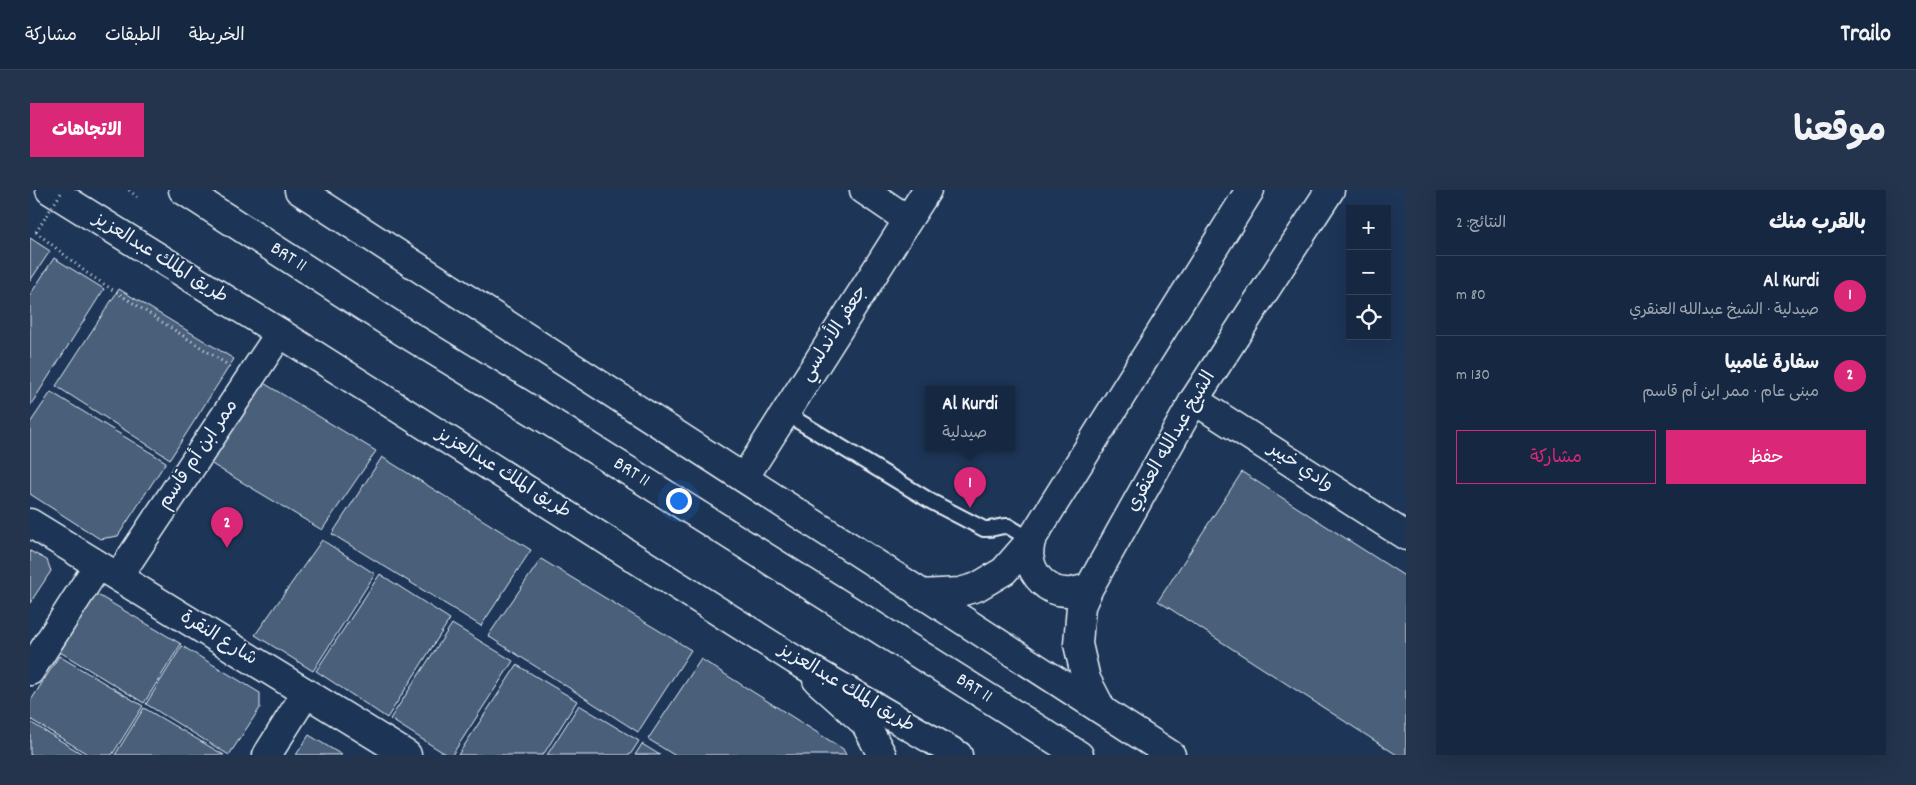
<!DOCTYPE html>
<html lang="ar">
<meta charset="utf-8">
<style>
body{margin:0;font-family:Dekko,"Playpen Sans Arabic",sans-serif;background:#23344c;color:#f1f3f6;direction:rtl}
.controls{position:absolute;right:15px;top:15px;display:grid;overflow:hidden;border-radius:0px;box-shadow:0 5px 20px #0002}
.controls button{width:45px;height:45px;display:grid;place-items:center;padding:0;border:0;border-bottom:1px solid #35445a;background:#162841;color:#f1f3f6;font:25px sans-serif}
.you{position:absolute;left:648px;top:310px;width:18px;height:18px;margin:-12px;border:4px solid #fff;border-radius:50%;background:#1a73e8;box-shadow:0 0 0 8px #1a73e833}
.badge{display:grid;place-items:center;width:32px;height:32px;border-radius:50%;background:#db2777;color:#fff;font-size:16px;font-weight:700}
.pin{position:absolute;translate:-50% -41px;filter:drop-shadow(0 1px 2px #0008)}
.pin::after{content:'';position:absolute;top:26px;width:18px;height:15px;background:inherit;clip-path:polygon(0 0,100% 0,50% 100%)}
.popup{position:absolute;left:895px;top:196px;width:90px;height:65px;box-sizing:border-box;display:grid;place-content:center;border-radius:0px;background:#162841;filter:drop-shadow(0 1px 4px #0005);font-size:16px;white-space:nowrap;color:#9ea6b1}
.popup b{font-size:19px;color:#f1f3f6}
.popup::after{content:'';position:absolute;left:50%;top:100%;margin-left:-10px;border:10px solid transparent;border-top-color:#162841}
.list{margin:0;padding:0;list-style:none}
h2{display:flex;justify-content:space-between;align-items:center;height:65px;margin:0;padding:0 20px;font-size:21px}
h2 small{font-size:16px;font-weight:400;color:#9ea6b1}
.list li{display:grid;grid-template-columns:32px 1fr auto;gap:15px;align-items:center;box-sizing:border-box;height:80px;padding:0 20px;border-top:1px solid #35445a}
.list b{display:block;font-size:19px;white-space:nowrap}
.list p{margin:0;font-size:16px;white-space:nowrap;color:#9ea6b1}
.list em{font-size:16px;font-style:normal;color:#9ea6b1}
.actions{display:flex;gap:10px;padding:15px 20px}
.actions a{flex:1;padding:11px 0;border:1px solid #db2777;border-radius:0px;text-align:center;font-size:18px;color:#db2777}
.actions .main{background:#db2777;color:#fff}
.icon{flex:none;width:28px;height:28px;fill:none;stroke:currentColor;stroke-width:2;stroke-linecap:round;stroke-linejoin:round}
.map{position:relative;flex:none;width:1376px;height:565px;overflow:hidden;direction:ltr;border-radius:0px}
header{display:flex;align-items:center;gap:30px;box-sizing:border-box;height:70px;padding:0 25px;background:#162841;border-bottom:1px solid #35445a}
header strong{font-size:24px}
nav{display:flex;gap:28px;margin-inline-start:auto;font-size:18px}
.intro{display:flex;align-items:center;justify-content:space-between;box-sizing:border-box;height:120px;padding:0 30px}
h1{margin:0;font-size:35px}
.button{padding:12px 22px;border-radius:0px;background:#db2777;color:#fff;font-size:18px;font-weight:700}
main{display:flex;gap:30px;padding:0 30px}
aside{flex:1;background:#162841;border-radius:0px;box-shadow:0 5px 20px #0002}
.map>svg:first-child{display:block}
.building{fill:#495e7a;stroke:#e8f1f8}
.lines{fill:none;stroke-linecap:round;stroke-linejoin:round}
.service-casing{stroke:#e8f1f8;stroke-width:18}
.minor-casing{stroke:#e8f1f8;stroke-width:31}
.tertiary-casing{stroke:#e8f1f8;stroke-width:31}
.secondary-casing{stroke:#e8f1f8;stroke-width:31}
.primary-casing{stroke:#e8f1f8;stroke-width:31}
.path{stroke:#e8f1f8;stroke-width:3;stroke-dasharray:1 4;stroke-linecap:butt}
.service{stroke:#1d3557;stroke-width:14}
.minor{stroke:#1d3557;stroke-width:28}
.tertiary{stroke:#1d3557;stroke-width:28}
.secondary{stroke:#1d3557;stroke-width:28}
.primary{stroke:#1d3557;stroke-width:28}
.path-bridge{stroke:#e8f1f8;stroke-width:3;stroke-dasharray:1 4;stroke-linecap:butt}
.labels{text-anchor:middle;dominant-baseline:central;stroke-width:4;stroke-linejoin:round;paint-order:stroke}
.street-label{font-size:19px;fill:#e8f1f8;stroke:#1d3557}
</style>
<header>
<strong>Trailo</strong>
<nav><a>الخريطة</a><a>الطبقات</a><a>مشاركة</a></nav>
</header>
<div class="intro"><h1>موقعنا</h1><a class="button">الاتجاهات</a></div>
<main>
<aside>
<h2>بالقرب منك<small>النتائج: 2</small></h2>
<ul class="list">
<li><span class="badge">1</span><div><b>Al Kurdi</b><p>صيدلية · الشيخ عبدالله العنقري</p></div><em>80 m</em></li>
<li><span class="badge">2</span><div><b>سفارة غامبيا</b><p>مبنى عام · ممر ابن أم قاسم</p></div><em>130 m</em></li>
</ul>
<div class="actions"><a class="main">حفظ</a><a>مشاركة</a></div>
</aside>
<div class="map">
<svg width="1376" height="565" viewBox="0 0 1376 565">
<rect width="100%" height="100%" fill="#1d3557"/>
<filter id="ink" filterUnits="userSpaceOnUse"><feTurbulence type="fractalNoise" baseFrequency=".02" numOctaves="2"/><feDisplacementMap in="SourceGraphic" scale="10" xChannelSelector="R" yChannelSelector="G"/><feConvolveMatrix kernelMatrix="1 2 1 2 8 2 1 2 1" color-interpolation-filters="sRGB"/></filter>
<g filter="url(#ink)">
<path class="building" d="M0,48L20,61L0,91Z
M24,68L74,99L0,216V105Z
M89,99L204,169L140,269L26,196Z
M232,192L346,261L292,340L180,273Z
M21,202L136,272L88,346L70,349L0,304V233Z
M352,267L501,360L451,436L302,344Z
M1212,282L1376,387V565H1367L1128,411Z
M292,350L345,384L283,481L225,445Z
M0,361L17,370L21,381L0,413Z
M511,369L661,460L608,542L458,446Z
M350,384L420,429L357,528L286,481Z
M66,404L151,454L114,513L30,462Z
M422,434L483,471L422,565H417L360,529Z
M152,456L230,503V518L199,565L116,514Z
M29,466L113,516L82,565H59L0,529V512Z
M671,469L813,559L816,565H644L618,549Z
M487,475L547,511L513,565H428Z
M549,515L609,551L600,565H517Z
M114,518L194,565H85Z
M0,532L54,565H0Z
M279,545L312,565H266Z
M612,554L630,565H605Z"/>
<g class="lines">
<g class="service-casing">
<path id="service" d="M755,223L902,312L954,339C963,340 970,335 978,336L1001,350"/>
</g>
<g class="minor-casing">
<path id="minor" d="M834,0L878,30
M1164,210L1376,346
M714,288L897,0
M0,333L377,565
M88,387L250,143
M0,481L68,375
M237,565L276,503"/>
</g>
<g class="tertiary-casing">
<path id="tertiary" d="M1001,350C1000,356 998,363 1000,370C1003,386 1018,402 1036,402C1043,403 1052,399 1059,398
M890,404L930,402L947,397L974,381L1001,350L1220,0
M787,490L835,533L852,565
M1072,520L1056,489L1048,454L1051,416L1059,398L1164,210L1300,0"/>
</g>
<g class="secondary-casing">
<g id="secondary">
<path id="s1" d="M153,0L372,141L516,229L1049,565"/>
</g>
</g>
<g class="primary-casing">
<path id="primary" d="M20,0L250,143L765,470L928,565
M269,0L1141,565"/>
</g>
<path class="path" d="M99,0L107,7
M6,42L57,83L198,175"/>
<use href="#service" class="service"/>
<use href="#minor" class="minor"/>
<use href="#tertiary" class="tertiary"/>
<use href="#secondary" class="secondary"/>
<use href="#primary" class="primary"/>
<path class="path-bridge" d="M6,42L33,0"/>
</g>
</g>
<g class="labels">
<g class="street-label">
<text stroke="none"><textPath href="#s1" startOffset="125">BRT 11</textPath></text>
<text transform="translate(130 69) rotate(32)">طريق الملك عبدالعزيز</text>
<text transform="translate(805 144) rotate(-58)">جعفر الأندلسي</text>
<text transform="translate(1142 252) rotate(-60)">الشيخ عبدالله العنقري</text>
<text transform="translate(169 265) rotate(-56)">ممر ابن أم قاسم</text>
<text transform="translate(1270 278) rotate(33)">وادي خيبر</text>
<text stroke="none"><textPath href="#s1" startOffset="530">BRT 11</textPath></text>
<text transform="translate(473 284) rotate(32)">طريق الملك عبدالعزيز</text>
<text transform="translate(188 449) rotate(32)">شارع النقرة</text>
<text transform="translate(816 499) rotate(31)">طريق الملك عبدالعزيز</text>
<text stroke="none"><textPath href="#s1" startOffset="935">BRT 11</textPath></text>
</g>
</g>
</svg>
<div class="controls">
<button>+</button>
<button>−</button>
<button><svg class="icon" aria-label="locate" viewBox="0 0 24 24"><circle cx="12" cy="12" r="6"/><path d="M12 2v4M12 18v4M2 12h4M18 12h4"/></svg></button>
</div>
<div class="you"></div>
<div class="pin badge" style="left:940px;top:318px">1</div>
<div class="popup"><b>Al Kurdi</b>صيدلية</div>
<div class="pin badge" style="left:197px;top:358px">2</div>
</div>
</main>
